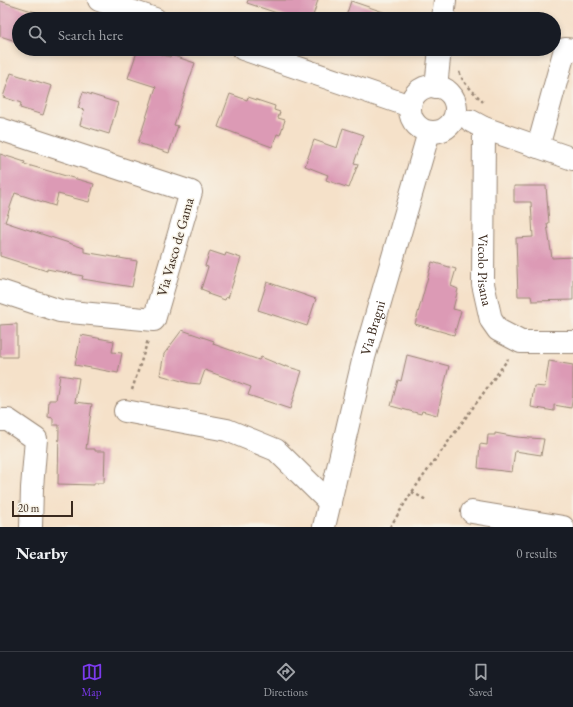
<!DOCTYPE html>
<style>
body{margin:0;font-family:"EB Garamond",serif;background:#20242c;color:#f1f3f6}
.scale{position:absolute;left:12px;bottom:10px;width:61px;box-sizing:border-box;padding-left:4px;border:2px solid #3b2a1e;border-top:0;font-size:11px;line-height:14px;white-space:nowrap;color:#3b2a1e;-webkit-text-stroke:3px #f7f3e8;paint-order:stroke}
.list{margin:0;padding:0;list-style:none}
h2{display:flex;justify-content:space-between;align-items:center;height:52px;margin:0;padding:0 16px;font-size:17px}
h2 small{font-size:13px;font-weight:400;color:#9ea1a6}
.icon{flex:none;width:22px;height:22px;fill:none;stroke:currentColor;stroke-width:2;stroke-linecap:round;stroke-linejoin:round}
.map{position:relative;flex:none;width:573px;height:527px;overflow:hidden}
.search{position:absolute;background:#171b24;box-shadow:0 2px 6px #0003;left:12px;right:12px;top:12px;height:44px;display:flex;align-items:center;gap:10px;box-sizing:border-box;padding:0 14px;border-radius:22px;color:#9ea1a6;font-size:15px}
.sheet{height:124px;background:#171b24}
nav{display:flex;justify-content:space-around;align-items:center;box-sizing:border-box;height:56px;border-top:1px solid #363941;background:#171b24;font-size:11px;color:#9ea1a6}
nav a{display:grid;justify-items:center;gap:2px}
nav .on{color:#7c3aed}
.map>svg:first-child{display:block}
.building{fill:#dc9ab5}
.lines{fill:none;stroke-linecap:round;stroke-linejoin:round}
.minor-casing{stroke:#988674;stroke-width:24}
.path{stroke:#988674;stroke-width:2.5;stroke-dasharray:3 3;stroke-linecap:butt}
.minor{stroke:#fff;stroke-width:22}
.labels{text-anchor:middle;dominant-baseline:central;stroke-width:3;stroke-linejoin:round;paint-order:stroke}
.street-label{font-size:14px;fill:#3b2a1e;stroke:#f7f3e8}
</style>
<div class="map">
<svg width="573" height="527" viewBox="0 0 573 527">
<rect width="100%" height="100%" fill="#f7f3e8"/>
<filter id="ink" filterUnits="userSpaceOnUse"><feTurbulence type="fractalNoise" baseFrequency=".025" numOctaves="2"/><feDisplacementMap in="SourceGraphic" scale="8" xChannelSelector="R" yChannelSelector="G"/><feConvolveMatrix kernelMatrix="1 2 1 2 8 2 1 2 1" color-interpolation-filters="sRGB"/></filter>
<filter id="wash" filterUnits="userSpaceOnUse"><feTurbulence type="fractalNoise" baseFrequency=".012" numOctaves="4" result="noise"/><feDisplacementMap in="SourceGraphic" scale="16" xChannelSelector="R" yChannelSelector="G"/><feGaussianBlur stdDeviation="0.9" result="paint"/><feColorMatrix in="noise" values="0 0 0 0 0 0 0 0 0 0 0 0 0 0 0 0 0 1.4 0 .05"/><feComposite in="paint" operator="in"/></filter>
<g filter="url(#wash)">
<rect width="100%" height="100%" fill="#f5e1c9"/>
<g id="blocks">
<path class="building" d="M248,0H318L312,19H295L247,3Z
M0,1L57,19H19V42L0,36Z
M351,1L395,16V19H345Z
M138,49H146L170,57L171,55L195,63L174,125L178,126L169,153L138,143L156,87L128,78Z
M11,73L52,86L43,115L20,108L21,103L3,97Z
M83,92L118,103L109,134L80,125L84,110L78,108Z
M230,94L247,100L248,97L275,106L274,110L280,112L278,118L285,120L280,135L277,134L272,147L218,127Z
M343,128L364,135L354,163L358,164L349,188L326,180L328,175L305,166L314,140L337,148Z
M0,154L25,162L24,164L94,184L89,202L58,194L55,206L15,193L5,222L84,248V252L137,261L132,287L82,279L83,276L47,269V271L0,256Z
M514,186H546L549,223L547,224L552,258L573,257V300L532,301L531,296H518L516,238L533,237L531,202H514Z
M210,251L225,256L226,253L241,258L228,298L226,297L225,300L208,294L209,292L201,289L208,267L205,266Z
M432,262L456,269L451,286L458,289L453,309L461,311L454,335L415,324Z
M267,282L316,299L307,326L258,310Z
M17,324V357H0V325Z
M182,330L214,341L213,344L259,360L261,357L285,367V366L302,371L290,409L248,395L251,387L205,370L200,384L189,383L160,375L164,354Z
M81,335L114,341L112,352L122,353L118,373L75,365Z
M407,355L449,366L437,415L422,411L421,414L391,406L398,380L401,381Z
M549,361L573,365V395L571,408L554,405V411L531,407L534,386L545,387Z
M60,375L79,378L75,402L92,404L86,449H95V451H105L104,483H94V485L58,484L59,425H53V418L48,417L49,400H56Z
M495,433L517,437L544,439L541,455L515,451L512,472L478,468L480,444L487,445L488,435H495Z"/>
</g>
</g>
<g filter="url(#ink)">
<use href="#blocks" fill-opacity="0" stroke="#988674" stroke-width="1"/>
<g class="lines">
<g class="minor-casing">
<g id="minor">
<path d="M99,0L155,19"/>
<path d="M443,19L445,0"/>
<path d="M243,49L410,106"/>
<circle cx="433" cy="109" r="23"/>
<path d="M436,87L440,49"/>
<path d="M471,121L484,128L573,159"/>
<path id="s1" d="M484,128L483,284L491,320L498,330L521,342H573"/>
<path d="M0,129L191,192L154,320L60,311L0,291"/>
<path d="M538,147L565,49L573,50"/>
<path d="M125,411L227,430L276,450L330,503"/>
<path d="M0,420H8L36,439L32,488L31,527"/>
<path d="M472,512L563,527"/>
<path id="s2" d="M324,527L363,361L429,132"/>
</g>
</g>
<path class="path" d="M459,72L464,82L483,102
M132,390L148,340
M412,492L426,500
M390,527L412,492L508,359"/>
<use href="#minor" class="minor"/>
</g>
</g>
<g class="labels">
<g class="street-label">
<text transform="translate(175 247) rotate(-74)">Via Vasco de Gama</text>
<text stroke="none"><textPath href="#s1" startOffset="142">Vicolo Pisana</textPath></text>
<text stroke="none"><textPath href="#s2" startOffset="205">Via Bragni</textPath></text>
</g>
</g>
</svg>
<div class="scale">20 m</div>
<div class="search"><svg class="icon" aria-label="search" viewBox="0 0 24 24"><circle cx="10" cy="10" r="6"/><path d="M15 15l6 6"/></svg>Search here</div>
</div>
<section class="sheet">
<h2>Nearby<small>0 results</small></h2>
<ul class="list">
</ul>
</section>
<nav>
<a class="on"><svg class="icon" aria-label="map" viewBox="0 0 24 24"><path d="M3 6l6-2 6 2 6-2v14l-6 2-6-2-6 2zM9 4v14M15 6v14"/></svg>Map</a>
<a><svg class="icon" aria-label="directions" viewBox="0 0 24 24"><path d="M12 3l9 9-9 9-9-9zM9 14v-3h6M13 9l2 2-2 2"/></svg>Directions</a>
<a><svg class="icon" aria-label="saved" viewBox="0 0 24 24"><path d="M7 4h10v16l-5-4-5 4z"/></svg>Saved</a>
</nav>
